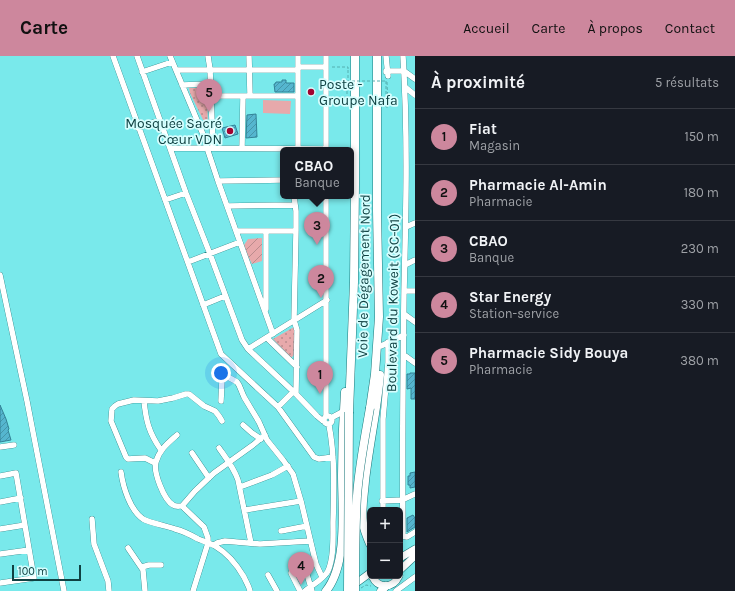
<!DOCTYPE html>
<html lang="fr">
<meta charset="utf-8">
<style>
body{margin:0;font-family:Karla,sans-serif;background:#20242c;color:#f1f3f6}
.controls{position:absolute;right:12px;bottom:12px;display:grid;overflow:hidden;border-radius:6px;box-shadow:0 2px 6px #0003}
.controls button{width:36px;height:36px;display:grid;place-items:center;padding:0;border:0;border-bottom:1px solid #363941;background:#171b24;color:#f1f3f6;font:20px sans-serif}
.scale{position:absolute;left:12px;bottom:10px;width:69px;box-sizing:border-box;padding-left:4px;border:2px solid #0f4142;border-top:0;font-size:11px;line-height:14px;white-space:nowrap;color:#0f4142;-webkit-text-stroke:3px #d6fefe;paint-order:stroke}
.you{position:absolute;left:221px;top:317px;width:14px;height:14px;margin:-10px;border:3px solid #fff;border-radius:50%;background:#1a73e8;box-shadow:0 0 0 6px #1a73e833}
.badge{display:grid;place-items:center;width:26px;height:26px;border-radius:50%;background:#cd879d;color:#111;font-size:13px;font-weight:700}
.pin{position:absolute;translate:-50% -33px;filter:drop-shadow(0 1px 2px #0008)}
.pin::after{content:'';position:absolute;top:21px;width:14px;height:12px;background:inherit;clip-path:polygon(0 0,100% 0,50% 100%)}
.popup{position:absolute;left:280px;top:91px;width:74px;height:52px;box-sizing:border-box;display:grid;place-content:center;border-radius:6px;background:#171b24;filter:drop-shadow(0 1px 3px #0005);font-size:13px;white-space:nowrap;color:#9ea1a6}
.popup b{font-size:15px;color:#f1f3f6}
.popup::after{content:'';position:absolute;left:50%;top:100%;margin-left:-8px;border:8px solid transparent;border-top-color:#171b24}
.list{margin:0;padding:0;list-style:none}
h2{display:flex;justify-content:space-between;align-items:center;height:52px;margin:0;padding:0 16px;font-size:17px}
h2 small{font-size:13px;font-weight:400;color:#9ea1a6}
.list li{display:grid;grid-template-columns:26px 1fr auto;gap:12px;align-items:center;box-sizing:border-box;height:56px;padding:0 16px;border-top:1px solid #363941}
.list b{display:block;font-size:15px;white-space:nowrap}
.list p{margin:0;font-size:13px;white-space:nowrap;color:#9ea1a6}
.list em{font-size:13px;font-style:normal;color:#9ea1a6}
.map{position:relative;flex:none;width:415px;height:535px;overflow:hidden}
header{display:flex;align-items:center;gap:24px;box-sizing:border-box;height:56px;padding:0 20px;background:#cd879d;color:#111}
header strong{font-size:19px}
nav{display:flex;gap:22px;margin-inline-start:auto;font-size:14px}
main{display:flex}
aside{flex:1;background:#171b24}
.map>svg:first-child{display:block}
.park{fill:url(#park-dots)}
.garden{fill:url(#garden-furrows)}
.pitch{fill:#e7a9ab}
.building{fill:url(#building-hatch);stroke:#328296}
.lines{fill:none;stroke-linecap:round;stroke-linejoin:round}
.minor-casing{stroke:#1a787a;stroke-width:6}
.major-casing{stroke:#1a787a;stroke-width:8}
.highway-casing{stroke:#1a787a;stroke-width:9}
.path{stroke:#54afb0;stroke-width:1;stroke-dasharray:3 2;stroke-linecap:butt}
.minor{stroke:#fff;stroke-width:5.5}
.major{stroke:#fff;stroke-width:7}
.highway{stroke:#fff;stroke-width:8}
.highway-bridge-casing{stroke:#1a787a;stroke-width:9;stroke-linecap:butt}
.path-bridge{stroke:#54afb0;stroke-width:1;stroke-dasharray:3 2;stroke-linecap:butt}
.highway-bridge{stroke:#fff;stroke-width:8}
.poi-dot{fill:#a20330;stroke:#d6fefe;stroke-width:1.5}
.labels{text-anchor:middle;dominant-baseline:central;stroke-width:3.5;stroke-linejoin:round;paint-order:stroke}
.poi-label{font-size:14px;fill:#0f4142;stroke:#d6fefe;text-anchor:start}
.street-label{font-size:14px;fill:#0f4142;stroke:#d6fefe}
</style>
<header>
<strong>Carte</strong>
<nav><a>Accueil</a><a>Carte</a><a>À propos</a><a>Contact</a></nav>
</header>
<main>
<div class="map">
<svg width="415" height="535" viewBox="0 0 415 535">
<defs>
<pattern id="park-dots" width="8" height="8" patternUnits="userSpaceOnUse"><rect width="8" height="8" fill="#e7a9ab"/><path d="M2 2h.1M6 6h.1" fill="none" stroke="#ba8b8d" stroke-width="1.8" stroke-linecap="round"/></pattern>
<pattern id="garden-furrows" width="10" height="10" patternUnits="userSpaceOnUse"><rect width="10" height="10" fill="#e7a9ab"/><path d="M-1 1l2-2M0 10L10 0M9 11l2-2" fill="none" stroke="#ba8b8d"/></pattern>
<pattern id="building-hatch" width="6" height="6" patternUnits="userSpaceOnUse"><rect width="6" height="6" fill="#55b6cf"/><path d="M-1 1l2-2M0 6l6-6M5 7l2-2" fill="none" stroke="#4596aa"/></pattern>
</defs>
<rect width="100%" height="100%" fill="#79e9eb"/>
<path class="park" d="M189,32H207L208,74L190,37Z
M294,271L295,298L291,302L273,283Z"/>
<path class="garden" d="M262,182V205L252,208L246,196L244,189L248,183Z"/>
<path class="pitch" d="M263,44L291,45L290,58L263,57Z"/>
<path class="building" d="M282,24H286V27H294V36H275L274,28H275L276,26H282Z
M256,58L257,81L246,82L247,59Z
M235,69L238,78L225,82L222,72Z
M410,317H415V343H411V332L407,333V318H410Z
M0,349L6,363L9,373L8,374L11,384L0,386Z
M415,416V431L410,432V429H408V420H410V417Z
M413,459L415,462V471L407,476V462Z"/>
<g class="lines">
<g class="minor-casing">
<path id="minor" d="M113,0L221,298L278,351L314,401L319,403L333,401
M137,0L186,137L210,198L242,284L248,293L296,338L317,360L323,365
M170,0L205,83L207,92L218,125L273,278
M208,0L210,13L213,92
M249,0L250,39
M298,0V93
M386,0L388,20
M403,0C408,79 406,157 404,236C403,316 402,397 403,478V480L407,481L415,476
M298,11H326
M176,14H298
M142,16L172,6
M386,16V15H404L415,23
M182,29L210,28
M405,31L415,39
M211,40H298
M138,72L160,64
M170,92L326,93
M242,92L243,40
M326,94V0
M218,125L283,124
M294,140L296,155V175L294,264L297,274L296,338
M326,140V360
M165,144L186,137
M227,150L295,149
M406,171L415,167
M236,175H296
M266,175V253
M188,206L240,186
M405,209L415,204
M0,219L27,345L33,376L64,535
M404,235H415
M203,249L225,240
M404,258L415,266
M267,282L297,311
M381,290L404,279
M248,293L327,244
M404,299L415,307
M144,345C146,365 149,377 161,394
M221,345L222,324L223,322L228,321L237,326L239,329L244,341L259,366L267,384L283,404L293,418L301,445L316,508L322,521
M278,351L294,335
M324 364a4 4 0 1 1 8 0a4 4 0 1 1-8 0Z
M331,362L344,355
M243,369L252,377L261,383
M177,379C168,387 159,394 156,406C153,416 164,444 173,449C176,451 179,450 182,450L204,471L208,482V487L193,535
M0,391L14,389
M219,392C226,402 234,412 238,424L251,487
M192,397L209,422
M155,407L145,402L128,403L126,401L111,365L112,353L115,350L118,348L134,344L158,345L173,342L186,338H189L204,350L215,355L219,360L222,365
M121,416C123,431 130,454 143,463C150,467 167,470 175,473C183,475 191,479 198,483C203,485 210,487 215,490C227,497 237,509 244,521C246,526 249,530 250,535
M0,420L16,417L34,522L0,527
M240,431L272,419L288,410
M382,445L402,444L415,438
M0,446L21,442
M182,450L195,435L214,417L253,389L265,379
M245,454L301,445
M383,454V363L388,307V286
M92,463L94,488L108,525L109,535
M0,473L25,469
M281,475L307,470
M214,489L217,487L225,485L260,488L310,485
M128,492L143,514L145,535
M0,498L29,494
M142,511L149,509H161
M268,519L277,535
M300,535L291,517L293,512L299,508L304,509L312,535
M305,535C312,529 324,523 328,515C334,501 333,481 333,466C334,433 335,401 329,369
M396,535L415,521"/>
</g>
<g class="major-casing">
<path id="major" d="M400,502L415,493
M400,514L415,500
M372,520C378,533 393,533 399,520
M351,531L370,517"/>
</g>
<g class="highway-casing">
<path id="highway" d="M370,352L375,318L379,261L377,155V0
M349,356L354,226L355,128V0
M370,488C367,481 364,474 363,467C361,453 364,439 365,425C369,389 377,354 380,319
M326,535C348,508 342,452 342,419C342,391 343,364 345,336
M381,535L386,530"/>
</g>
<path class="path" d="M332,11H348V14
M348,14V27
M347,25V50L348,51
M386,25V51H388L387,26
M361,532L366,529L371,530"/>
<use href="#minor" class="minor"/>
<use href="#major" class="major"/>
<use href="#highway" class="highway"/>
<g class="highway-bridge-casing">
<path id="highway-bridge" d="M348,535L349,356
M355,535C355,503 355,472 357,440C359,411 365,381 370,352"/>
</g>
<path class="path-bridge" d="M347,25H386"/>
<use href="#highway-bridge" class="highway-bridge"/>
</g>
<g class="poi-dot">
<circle cx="311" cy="36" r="4"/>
<circle cx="230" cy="75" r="4"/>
</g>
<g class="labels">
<g class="poi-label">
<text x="319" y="28">Poste -<tspan x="319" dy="16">Groupe Nafa</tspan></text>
<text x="222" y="67" text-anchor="end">Mosquée Sacré<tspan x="222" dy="16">Cœur VDN</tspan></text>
</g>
<g class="street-label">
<text transform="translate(364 220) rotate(-89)">Voie de Dégagement Nord</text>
<text transform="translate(393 247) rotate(-89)">Boulevard du Koweit (SC-01)</text>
</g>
</g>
</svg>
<div class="controls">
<button>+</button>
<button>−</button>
</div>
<div class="scale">100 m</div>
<div class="you"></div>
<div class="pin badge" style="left:320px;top:338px">1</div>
<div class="pin badge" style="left:321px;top:242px">2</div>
<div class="pin badge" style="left:317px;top:189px">3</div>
<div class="popup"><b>CBAO</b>Banque</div>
<div class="pin badge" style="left:301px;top:529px">4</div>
<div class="pin badge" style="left:209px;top:56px">5</div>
</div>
<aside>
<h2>À proximité<small>5 résultats</small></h2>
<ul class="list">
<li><span class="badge">1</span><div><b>Fiat</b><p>Magasin</p></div><em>150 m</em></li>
<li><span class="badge">2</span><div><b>Pharmacie Al-Amin</b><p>Pharmacie</p></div><em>180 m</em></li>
<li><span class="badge">3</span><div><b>CBAO</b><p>Banque</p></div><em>230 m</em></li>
<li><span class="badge">4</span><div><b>Star Energy</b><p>Station-service</p></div><em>330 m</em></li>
<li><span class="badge">5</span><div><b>Pharmacie Sidy Bouya</b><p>Pharmacie</p></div><em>380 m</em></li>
</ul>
</aside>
</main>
